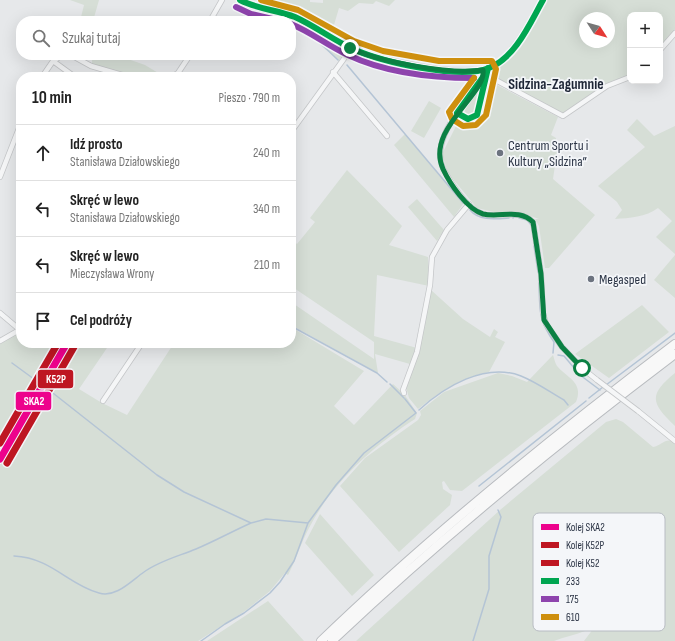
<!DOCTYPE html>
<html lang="pl">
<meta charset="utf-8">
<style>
body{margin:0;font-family:"Sofia Sans Condensed",sans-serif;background:#f2f2f2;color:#222}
.controls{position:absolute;right:12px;top:12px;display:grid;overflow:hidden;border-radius:8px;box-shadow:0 4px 16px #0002}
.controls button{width:36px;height:36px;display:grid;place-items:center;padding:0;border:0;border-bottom:1px solid #e0e0e0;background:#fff;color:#222;font:20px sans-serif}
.compass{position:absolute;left:579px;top:12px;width:36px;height:36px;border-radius:50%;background:#fff;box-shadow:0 4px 16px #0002;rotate:126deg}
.stop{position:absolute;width:12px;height:12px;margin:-9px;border:3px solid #0b8043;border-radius:50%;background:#fff}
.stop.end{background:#0b8043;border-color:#fff;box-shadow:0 1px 4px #0008}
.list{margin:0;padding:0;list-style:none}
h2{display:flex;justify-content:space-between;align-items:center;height:52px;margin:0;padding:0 16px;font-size:17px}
h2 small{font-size:13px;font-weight:400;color:#767676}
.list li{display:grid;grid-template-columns:26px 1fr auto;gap:12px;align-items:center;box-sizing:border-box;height:56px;padding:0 16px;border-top:1px solid #e0e0e0}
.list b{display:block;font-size:15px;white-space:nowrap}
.list p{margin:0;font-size:13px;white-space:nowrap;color:#767676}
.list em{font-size:13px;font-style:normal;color:#767676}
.icon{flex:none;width:22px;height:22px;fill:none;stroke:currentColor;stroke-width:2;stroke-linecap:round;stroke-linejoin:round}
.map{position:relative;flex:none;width:675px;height:641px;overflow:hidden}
.search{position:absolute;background:#fff;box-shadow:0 4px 16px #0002;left:16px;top:16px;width:280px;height:44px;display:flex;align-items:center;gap:10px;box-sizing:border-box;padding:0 14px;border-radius:16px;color:#767676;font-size:15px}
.panel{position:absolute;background:#fff;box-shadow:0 4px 16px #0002;left:16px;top:72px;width:280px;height:276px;border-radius:16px}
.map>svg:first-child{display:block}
.green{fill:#d6ded6;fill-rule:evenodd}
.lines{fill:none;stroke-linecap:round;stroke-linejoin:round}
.stream{stroke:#b4c4d5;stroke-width:1.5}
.street-casing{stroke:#c4c6c8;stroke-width:6}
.secondary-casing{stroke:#c4c6c8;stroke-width:8}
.highway-casing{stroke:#b8bbbf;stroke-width:10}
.street{stroke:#f5f6f7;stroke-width:4.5}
.secondary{stroke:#f8f8f8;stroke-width:6}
.highway{stroke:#f8f8f8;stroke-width:8}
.street-bridge-casing{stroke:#c4c6c8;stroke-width:6;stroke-linecap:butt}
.street-bridge{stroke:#f5f6f7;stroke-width:4.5}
.bus-1-casing{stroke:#f4f6f9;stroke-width:9}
.bus-2-casing{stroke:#f4f6f9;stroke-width:9}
.bus-3-casing{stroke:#f4f6f9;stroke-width:9}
.bus-1{stroke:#00a651;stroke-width:6}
.bus-2{stroke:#8e44ad;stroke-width:6}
.bus-3{stroke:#ce8f0e;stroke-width:6}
.rail-1-casing{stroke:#f4f6f9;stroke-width:10}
.rail-2-casing{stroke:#f4f6f9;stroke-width:10}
.rail-3-casing{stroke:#f4f6f9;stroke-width:10}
.rail-1{stroke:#ed028c;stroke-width:7}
.rail-2{stroke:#be1622;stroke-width:7}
.rail-3{stroke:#be1622;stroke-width:7}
.route{stroke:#0b8043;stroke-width:5}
.poi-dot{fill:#6c737f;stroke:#f4f6f9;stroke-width:1.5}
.labels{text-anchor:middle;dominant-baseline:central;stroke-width:3.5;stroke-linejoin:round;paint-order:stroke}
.poi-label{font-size:14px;fill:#2b3445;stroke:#f4f6f9;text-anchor:start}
.neighbourhood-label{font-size:15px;font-weight:bold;fill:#1d2536;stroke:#f4f6f9}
.key{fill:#f4f6f9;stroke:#b8bcc3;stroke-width:1}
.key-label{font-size:11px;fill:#2b3445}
.line-badge{stroke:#f4f6f9;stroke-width:1.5}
.badge-label{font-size:11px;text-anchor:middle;font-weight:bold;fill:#fff}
</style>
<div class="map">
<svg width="675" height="641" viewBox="0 0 675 641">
<rect width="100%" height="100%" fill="#e6e8ea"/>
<path class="green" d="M70,0H99L93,21H80L84,5Z
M264,0H310V2L323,3V0H395L389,6L376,1L373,4L359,3L348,11L339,8L331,35L300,15L262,6Z
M547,0H675V29L660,47V15H630V75L605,84L562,114L497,79L491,73L514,53ZM585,18H609V42H585Z
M265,11L301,22L343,47L342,55L339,61L296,24L291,21L260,17Z
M92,55H126L125,58L145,65L165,77H135L92,65Z
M495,84L558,117L551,135L556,138L557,151L553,179L595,215L549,268H545L539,226L535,219H539L519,212H494L477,208L448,173L442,154L459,120L473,124L478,121Z
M481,86L475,114L471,116L466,115L464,107Z
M429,101L441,108L424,138L411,131Z
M637,119L654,136L675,126V254L656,237L672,221L658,208C646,217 629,218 615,219L622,210L617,202L598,186L645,147L627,130Z
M405,134L463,204L454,217L394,145Z
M347,170L402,226L389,245L428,257L429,286L377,275L374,336L417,348L410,364L375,354L378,373L291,325V302L374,359V342L291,286V239L297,244L315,222L310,218Z
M417,199L444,230L437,241L408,207Z
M675,255V298L654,280Z
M431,290L463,319L490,337L494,329L498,332L495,337L505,342L489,372C462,377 439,392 418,409L409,398L406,387Z
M642,305L669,332L609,378L575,354Z
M291,327L364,371L334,406L354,425L393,384L404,394L417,413L415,419C372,447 333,482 309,528C301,543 296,560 288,575L285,573L270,591L245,611L198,641H0V463L69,343H101L107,348L79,389L102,403L127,415L174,343H291Z
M21,331V343H61L0,450V342Z
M553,355C554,358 555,363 557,366C567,378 584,382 576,402L462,491L450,490L444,481L442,482L443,489L452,495L450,505L399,552L340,486L365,458L418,420L421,415L420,411L444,392L498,373L512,376L527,382Z
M675,373V426C651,403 648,395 675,373Z
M616,419L623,422L653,447C662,445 667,436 675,443V641H584L627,584L624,578C617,591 597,626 585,631C575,635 564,637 554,641H356L500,510L606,422Z
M320,514L374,575L352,596L305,543Z
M268,601L304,641H207Z"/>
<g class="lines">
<path class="stream" d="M298,24L312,36
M315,38L338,60
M347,65L463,203
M470,210C479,221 495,219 509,218
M513,218L514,217
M519,218L527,220L532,226
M534,246L538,272
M539,283C540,311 538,319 554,342L553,353
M291,326L377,373L387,382
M558,355L564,356L580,375L600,390
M12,363L38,382
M390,384L404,398
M606,385L675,333
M44,386L157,475L184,492L251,523
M589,398L603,387
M419,410C444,387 485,362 521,376C536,382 550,392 564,400L568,405
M479,486L586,401
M14,556C52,558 67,584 99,593C116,598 131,581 144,572C159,561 179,556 196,549C215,541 233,531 251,523L266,519L308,523
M201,641L225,624L244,613L270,593L280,582L294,561L308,523L336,485L364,453L416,413L405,399
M473,641L489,589V556L501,517L498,510"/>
<g class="street-casing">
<path id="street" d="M210,21L222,0
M660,50L675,33
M71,55L91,66L129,77
M53,61L75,77
M483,69C485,81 475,90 468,98C453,118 430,147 445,172C453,186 467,209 483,214C500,219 519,208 533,222L541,274L543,313L546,324L562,347L582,368L597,380
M333,72L387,136
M483,76L490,77L563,116L607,86L630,77
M42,77L53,61L63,55
M171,77L178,73L190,55
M457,113L468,119L477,115L488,68
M291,132L351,49
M0,177L21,123
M0,313L20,330
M0,341L21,329
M404,393L403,390L417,352L430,285L432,257L447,230L469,204
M103,401L142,343
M638,411L675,441"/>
</g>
<g class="secondary-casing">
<path id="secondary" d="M240,0C256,10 277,10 294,17C315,25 333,40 353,49C379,61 463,79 489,68C515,57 530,22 543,0"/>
</g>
<g class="highway-casing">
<path id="highway" d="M321,641C432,534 552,437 675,344
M332,641C441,538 556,444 675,354"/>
</g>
<use href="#street" class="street"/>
<use href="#secondary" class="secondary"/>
<use href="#highway" class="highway"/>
<g class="street-bridge-casing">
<path id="street-bridge" d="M597,380L638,411"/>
</g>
<use href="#street-bridge" class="street-bridge"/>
<g class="bus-1-casing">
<path id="bus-1" d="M240,0C257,9 277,10 295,17C315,26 333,40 353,49C382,62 460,80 489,68C516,57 530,23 543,0
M457,113L468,119L477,115L488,68
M457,113L483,77"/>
</g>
<g class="bus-2-casing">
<path id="bus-2" d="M236,7L251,14L281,21
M291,24C311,32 328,46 348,55C386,73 431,78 474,78"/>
</g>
<g class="bus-3-casing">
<path id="bus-3" d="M261,0L298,10L354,41L383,51L439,61H492L496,69L486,115L476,125L463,126L452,119L449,112L474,78"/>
</g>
<use href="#bus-1" class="bus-1"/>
<use href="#bus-2" class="bus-2"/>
<use href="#bus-3" class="bus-3"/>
<g class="rail-1-casing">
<path id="rail-1" d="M0,459L67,343"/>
</g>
<g class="rail-2-casing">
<path id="rail-2" d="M7,463L74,347"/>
</g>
<g class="rail-3-casing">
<path id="rail-3" d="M0,443L58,343"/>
</g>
<use href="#rail-1" class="rail-1"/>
<use href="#rail-2" class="rail-2"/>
<use href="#rail-3" class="rail-3"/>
</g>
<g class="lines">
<path class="route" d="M350,48C380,62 450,75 483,70C487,94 425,129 443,169C450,184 467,209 483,214C500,218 519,208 533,222L541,274L544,320L562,347L582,368"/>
</g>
<g class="poi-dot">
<circle cx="500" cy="153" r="4"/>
<circle cx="591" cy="279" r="4"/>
</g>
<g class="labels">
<g class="poi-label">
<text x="508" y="145">Centrum Sportu i<tspan x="508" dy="16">Kultury „Sidzina”</tspan></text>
<text x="599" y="279">Megasped</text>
</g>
<g class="neighbourhood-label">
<text x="556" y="84">Sidzina-Zagumnie</text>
</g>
</g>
<rect x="533" y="513" width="132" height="118" rx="6" class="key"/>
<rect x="541" y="524" width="18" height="6" fill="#ed028c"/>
<rect x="541" y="542" width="18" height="6" fill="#be1622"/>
<rect x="541" y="560" width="18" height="6" fill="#be1622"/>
<rect x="541" y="578" width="18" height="6" fill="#00a651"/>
<rect x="541" y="596" width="18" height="6" fill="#8e44ad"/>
<rect x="541" y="614" width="18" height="6" fill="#ce8f0e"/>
<g class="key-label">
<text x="566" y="531">Kolej SKA2</text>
<text x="566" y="549">Kolej K52P</text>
<text x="566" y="567">Kolej K52</text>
<text x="566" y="585">233</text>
<text x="566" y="603">175</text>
<text x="566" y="621">610</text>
</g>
<g class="line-badge">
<rect x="37" y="369" width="37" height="20" rx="4" fill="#be1622"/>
<rect x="15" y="391" width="37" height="20" rx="4" fill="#ed028c"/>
</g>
<g class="badge-label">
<text x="56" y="383">K52P</text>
<text x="34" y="405">SKA2</text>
</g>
</svg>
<div class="controls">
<button>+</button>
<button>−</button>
</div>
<svg class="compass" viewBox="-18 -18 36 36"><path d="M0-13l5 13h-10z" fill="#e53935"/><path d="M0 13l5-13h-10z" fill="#767676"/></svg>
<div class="stop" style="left:582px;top:368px"></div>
<div class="stop end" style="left:350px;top:48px"></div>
<div class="search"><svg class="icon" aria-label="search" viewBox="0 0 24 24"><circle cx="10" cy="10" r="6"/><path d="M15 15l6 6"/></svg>Szukaj tutaj</div>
<section class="panel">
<h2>10 min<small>Pieszo · 790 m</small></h2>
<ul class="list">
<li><svg class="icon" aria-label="ahead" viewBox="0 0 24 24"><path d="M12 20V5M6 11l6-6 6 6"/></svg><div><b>Idź prosto</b><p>Stanisława Działowskiego</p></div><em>240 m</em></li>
<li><svg class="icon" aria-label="left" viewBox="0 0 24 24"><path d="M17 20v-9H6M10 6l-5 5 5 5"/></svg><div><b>Skręć w lewo</b><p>Stanisława Działowskiego</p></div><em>340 m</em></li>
<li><svg class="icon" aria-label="left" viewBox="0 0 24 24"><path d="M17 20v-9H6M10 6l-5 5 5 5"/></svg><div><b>Skręć w lewo</b><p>Mieczysława Wrony</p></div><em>210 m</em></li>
<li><svg class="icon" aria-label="arrive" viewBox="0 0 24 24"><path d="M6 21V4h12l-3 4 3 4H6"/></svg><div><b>Cel podróży</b></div></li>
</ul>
</section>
</div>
